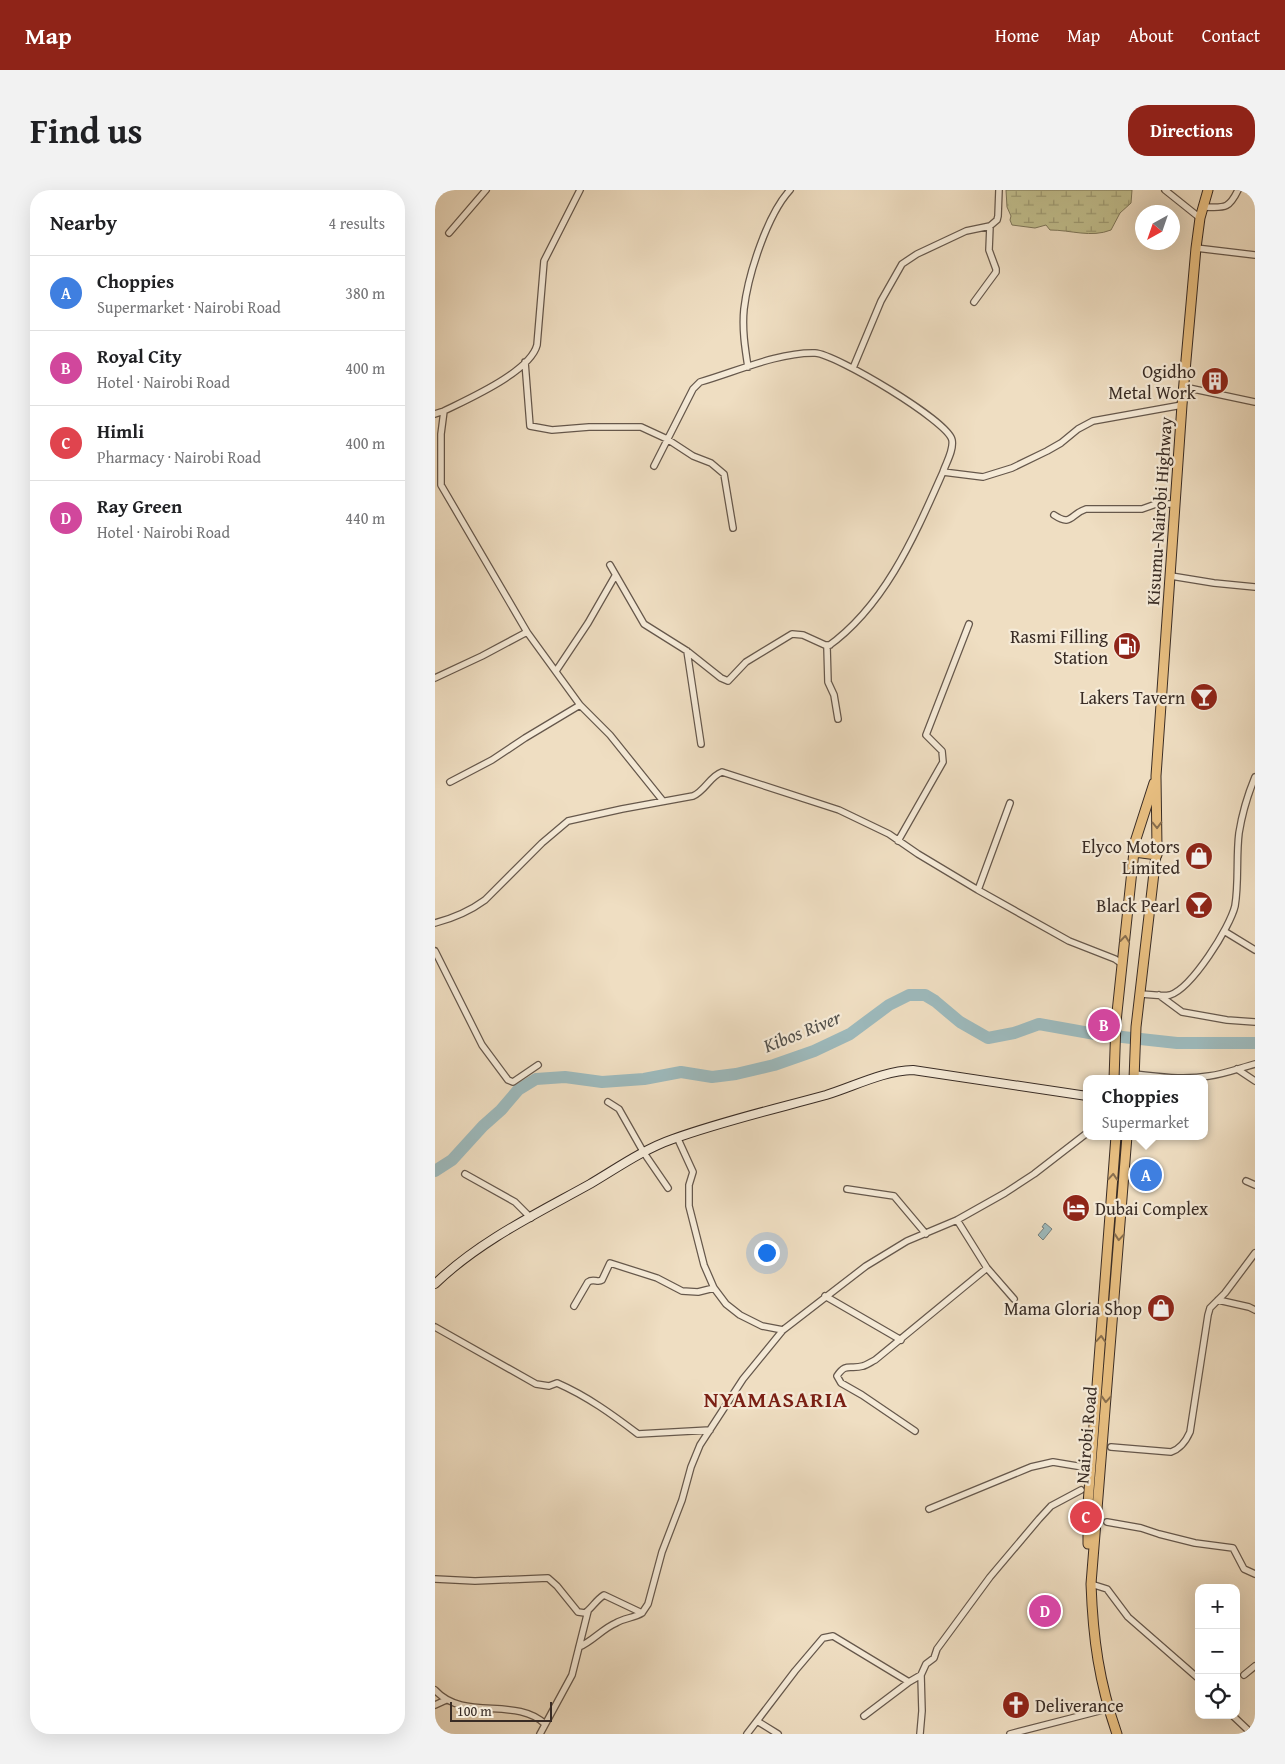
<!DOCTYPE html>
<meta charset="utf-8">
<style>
body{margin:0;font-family:"Gentium Book Plus",serif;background:#f2f2f2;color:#202124}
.controls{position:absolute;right:15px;bottom:15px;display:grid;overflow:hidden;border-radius:10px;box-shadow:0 5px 20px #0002}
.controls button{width:45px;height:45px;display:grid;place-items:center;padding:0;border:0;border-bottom:1px solid #e0e0e0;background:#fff;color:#202124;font:25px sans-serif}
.compass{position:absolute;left:700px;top:15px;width:45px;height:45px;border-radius:50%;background:#fff;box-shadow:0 5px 20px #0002;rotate:220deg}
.scale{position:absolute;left:15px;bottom:12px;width:102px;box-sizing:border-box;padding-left:5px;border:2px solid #392c25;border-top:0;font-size:14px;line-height:18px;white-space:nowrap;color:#392c25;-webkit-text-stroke:4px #f5ead7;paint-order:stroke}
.you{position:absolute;left:331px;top:1062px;width:18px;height:18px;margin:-12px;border:4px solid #fff;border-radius:50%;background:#1a73e8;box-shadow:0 0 0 8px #1a73e833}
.badge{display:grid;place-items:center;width:32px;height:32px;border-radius:50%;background:#8f2418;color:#fff;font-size:16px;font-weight:700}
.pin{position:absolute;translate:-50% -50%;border:2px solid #fff;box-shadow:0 1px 5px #0006}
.popup{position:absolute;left:648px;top:885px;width:125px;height:65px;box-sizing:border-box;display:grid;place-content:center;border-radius:10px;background:#fff;filter:drop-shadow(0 1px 4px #0005);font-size:16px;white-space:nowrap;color:#757577}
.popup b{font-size:19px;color:#202124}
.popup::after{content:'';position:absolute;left:50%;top:100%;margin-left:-10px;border:10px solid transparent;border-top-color:#fff}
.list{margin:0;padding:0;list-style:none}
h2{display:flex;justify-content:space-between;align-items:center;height:65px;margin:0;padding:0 20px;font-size:21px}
h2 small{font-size:16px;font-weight:400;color:#757577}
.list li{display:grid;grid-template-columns:32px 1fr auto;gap:15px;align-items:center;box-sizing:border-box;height:75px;padding:0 20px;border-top:1px solid #e0e0e0}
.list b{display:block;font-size:19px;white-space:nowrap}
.list p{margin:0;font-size:16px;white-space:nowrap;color:#757577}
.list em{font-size:16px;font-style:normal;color:#757577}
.icon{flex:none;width:28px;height:28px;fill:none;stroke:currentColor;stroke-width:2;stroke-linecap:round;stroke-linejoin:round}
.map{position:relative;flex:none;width:820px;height:1544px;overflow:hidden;border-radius:20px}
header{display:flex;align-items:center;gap:30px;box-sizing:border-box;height:70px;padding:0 25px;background:#8f2418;color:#fff}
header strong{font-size:24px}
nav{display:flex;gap:28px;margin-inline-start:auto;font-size:18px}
.intro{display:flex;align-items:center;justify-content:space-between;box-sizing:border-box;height:120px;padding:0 30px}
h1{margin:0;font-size:35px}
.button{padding:12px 22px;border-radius:20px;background:#8f2418;color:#fff;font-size:18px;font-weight:700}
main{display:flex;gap:30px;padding:0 30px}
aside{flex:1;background:#fff;border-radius:20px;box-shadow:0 5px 20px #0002}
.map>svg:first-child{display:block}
.wetland{fill:url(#wetland-marsh);stroke:#7d765a}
.water{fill:#9dbabd;stroke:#758180}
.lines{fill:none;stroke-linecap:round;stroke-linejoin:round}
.river{stroke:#9dbabd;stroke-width:12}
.minor-casing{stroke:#66584c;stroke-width:8}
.secondary-casing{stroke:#392c25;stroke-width:10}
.trunk-casing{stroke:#392c25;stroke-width:11}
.minor{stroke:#f5ead7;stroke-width:5.5}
.secondary{stroke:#f5ead7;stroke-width:8}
.trunk{stroke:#e8bf81;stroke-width:9}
.oneway{stroke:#886e4e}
.labels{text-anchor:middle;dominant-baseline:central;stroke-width:4.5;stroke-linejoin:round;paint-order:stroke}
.poi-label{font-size:18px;fill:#392c25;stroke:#f5ead7;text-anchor:end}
.street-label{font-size:18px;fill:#392c25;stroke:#f5ead7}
.water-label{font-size:19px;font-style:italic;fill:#52504b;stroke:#f5ead7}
.district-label{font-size:22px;font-weight:bold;letter-spacing:1px;fill:#7a1f14;stroke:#f5ead7}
</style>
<header>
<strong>Map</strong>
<nav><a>Home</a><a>Map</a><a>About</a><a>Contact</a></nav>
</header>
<div class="intro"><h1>Find us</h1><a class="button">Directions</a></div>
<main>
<aside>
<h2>Nearby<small>4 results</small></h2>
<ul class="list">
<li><span class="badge" style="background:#3f7fe0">A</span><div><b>Choppies</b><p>Supermarket · Nairobi Road</p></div><em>380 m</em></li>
<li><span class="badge" style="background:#d1479c">B</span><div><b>Royal City</b><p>Hotel · Nairobi Road</p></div><em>400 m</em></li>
<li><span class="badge" style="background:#e0444e">C</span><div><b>Himli</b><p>Pharmacy · Nairobi Road</p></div><em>400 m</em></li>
<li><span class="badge" style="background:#d1479c">D</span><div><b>Ray Green</b><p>Hotel · Nairobi Road</p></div><em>440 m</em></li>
</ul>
</aside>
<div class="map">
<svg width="820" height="1544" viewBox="0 0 820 1544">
<defs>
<pattern id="wetland-marsh" width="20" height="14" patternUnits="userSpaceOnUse" patternTransform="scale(1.25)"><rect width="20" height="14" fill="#c1bf8e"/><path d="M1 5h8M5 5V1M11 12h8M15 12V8" fill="none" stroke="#9e9b74"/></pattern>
</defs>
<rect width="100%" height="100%" fill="#efdec2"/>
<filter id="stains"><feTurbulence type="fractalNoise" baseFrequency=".004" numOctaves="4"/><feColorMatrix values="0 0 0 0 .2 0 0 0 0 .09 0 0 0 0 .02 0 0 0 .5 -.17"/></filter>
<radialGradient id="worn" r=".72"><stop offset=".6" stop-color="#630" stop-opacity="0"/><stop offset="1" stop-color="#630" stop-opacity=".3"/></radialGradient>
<path class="wetland" d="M571,0H697L696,13L685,23L676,40C656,48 636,40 615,40L611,35L600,38L577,35L575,30L576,26L572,17Z"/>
<path class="water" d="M610,1033L617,1039L608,1050L603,1045L609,1038L607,1037Z"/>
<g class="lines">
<path class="river" d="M0,981L17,970L48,936L66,920L83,900L101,889L130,887L167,892L209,889L246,882L277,887L301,884L339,875L379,861L415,844L454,815L474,805H490L500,811L525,832L553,848L579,843L604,834L660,844L742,853H820"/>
<g class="minor-casing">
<path id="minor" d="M730,0L765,28
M767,17C788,17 793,21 803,0
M14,43L51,0
M761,58L820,65
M539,112L561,82V79L554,60L555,36
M90,172L95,236L117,240L154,237H206L232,249L258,266L276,273L289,284L298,338
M313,177C310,158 307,139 309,119C313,85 332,25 355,0
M418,178L446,111L467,74L482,64L531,41L555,36L562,30L563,26L564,0
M749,197L820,212
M9,221L6,244V295L92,442
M0,224L9,221C33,209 95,182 102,155L109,71L145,0
M219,276L258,199L265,192C300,182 344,162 380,163C401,164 513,231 517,250C519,260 511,273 508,282
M619,325C637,337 635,324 651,319H707L721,314H740
M175,375L209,434L252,461L286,488L293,491L311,472L357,444L368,445L390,455H395
M736,386L779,393L820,397
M252,461L266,554
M121,481L153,433L180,386
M0,488L47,466L92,442L145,515L175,545L228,611
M403,529L399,505L393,492L392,457C450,416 480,345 508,282L548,287L577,278L612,261L626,253L643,239L658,231L747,215
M15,592L57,570L90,548L145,515
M463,651L508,572L507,561L491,545L534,434
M543,700L575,613
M0,733C19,728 35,721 50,710L107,653L133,631L187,619L258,606C270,601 275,586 287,582L404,620L454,644L483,664L543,700L634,751L680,769L687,774
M789,741L820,760
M0,761L47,855L73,890L78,892L103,875
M705,804C714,804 726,807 735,805C757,798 795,737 800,716C804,692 801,667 804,643C807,624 813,604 820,587
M724,805L747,822L792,830L820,832
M802,879L820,891
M699,884C723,887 750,890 774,886C790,884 805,878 820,874
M173,912L184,919L209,963L233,998
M242,947L258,982L254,995V1016L269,1075L279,1098L291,1114L305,1125L327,1136L348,1140
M30,984L80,1012L96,1028
M811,991L820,995
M412,999L459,1006L491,1044
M522,1030L552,1078L579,1109
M390,1106L466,1150
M783,1110L814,1117L820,1120
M139,1116L153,1092C158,1088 163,1093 167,1090L175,1073L222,1088L247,1101L263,1102L279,1098
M0,1137L101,1194L114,1196L122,1193C152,1206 178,1225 203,1244L275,1240
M480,1241L427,1205L406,1193L402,1186C411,1172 415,1180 428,1176C432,1175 436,1172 440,1170L552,1078
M676,1257L736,1262C745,1259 751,1251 755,1242L773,1125L775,1118L790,1103L820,1063
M494,1319L596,1277L618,1272L648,1277
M672,1332L706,1338L724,1344L760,1353L798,1358L809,1379L820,1384
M0,1389L40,1391L113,1388L122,1396L143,1422L150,1423C157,1418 161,1410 169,1405L207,1423L213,1414L227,1362L247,1310L256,1277L265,1255L308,1189L348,1140L431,1076L472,1051L522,1030L570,1003L599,984L652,943
M656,1394L672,1399L693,1427L764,1489
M144,1457C158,1451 167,1439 181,1433C189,1428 199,1428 207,1423
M809,1485L820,1476
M0,1500C29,1532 81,1506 110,1534
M0,1515L11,1510
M797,1525L814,1541
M429,1526L474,1492L486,1485
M322,1531L343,1544
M105,1544L137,1485L153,1421
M312,1544L360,1481L388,1448L398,1446L474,1492
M485,1544L487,1521L486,1485L491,1474L499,1468L502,1459L555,1387L604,1329L616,1316L646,1300
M575,1544L668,1520"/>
</g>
<g class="secondary-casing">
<path id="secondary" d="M0,1094C44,1051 103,1023 155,994C182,978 209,959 238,949C288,931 340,919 391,905C420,896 448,881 478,880L652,906"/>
</g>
<g class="trunk-casing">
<path id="trunk" d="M699,662L722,665
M679,889L681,832L700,652L719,593
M699,889L701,837L722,657L721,586L747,215L761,58L765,28L773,0
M653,1354V1314L681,946
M682,1544C664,1492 658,1449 656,1394L692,946"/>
</g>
<use href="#minor" class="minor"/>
<use href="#secondary" class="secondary"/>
<use href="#trunk" class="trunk"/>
</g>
<defs><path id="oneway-chevron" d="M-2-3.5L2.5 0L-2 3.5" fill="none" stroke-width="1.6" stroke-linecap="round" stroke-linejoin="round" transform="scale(1.25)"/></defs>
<g class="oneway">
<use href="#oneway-chevron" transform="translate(722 635) rotate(89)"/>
<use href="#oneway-chevron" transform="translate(690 749) rotate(-84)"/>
<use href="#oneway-chevron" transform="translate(678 987) rotate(-86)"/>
<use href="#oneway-chevron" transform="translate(684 1047) rotate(95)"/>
<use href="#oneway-chevron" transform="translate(666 1149) rotate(-86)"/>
<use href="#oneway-chevron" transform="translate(671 1209) rotate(94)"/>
</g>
<defs>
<g id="building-disc" transform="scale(1.4375)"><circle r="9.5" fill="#8f2418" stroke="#f5ead7"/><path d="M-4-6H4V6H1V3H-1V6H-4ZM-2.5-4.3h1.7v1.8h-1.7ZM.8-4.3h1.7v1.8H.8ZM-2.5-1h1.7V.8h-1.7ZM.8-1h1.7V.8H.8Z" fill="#fff"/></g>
<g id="fuel-disc" transform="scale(1.4375)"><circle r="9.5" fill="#8f2418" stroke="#f5ead7"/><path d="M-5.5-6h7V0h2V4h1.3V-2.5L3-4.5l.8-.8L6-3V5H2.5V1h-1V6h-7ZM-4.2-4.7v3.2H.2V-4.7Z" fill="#fff"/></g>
<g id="bar-disc" transform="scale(1.4375)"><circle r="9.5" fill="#8f2418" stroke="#f5ead7"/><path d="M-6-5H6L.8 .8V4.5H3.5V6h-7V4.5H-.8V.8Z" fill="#fff"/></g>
<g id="shop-disc" transform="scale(1.4375)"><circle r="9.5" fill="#8f2418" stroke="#f5ead7"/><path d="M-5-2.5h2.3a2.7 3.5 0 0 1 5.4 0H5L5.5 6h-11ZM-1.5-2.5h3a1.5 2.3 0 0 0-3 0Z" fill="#fff"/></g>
<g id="hotel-disc" transform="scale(1.4375)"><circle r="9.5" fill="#8f2418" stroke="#f5ead7"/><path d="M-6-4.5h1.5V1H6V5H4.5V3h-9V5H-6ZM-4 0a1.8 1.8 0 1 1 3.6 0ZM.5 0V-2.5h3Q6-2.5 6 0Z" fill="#fff"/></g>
<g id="church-disc" transform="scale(1.4375)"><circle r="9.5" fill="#8f2418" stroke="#f5ead7"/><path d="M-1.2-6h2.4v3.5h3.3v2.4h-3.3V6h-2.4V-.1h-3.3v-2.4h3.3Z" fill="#fff"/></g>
</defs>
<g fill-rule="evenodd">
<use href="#building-disc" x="780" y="191"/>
<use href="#fuel-disc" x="692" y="456"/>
<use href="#bar-disc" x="769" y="507"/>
<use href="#shop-disc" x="764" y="666"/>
<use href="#bar-disc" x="764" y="715"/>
<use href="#hotel-disc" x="641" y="1018"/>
<use href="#shop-disc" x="726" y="1118"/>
<use href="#church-disc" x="581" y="1515"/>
</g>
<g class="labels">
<g class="poi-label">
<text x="761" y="181">Ogidho<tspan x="761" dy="21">Metal Work</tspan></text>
<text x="673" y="446">Rasmi Filling<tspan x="673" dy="21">Station</tspan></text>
<text x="750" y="507">Lakers Tavern</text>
<text x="745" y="656">Elyco Motors<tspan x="745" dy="21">Limited</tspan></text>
<text x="745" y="715">Black Pearl</text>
<text x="660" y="1018" text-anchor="start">Dubai Complex</text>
<text x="707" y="1118">Mama Gloria Shop</text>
<text x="600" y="1515" text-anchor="start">Deliverance</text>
</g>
<g class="street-label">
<text transform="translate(724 321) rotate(-86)">Kisumu-Nairobi Highway</text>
<text transform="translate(651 1245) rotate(-85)">Nairobi Road</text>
</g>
<g class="water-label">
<text transform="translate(367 841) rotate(-22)">Kibos River</text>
</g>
<g class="district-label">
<text x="341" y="1209">NYAMASARIA</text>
</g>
</g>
<rect width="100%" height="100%" filter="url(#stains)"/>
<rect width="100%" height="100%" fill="url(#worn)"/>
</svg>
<div class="controls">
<button>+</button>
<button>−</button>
<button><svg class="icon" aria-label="locate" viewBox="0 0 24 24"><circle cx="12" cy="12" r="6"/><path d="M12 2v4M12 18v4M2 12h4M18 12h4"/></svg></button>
</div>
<svg class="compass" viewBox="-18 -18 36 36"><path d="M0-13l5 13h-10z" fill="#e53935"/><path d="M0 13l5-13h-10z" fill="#757577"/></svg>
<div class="scale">100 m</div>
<div class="you"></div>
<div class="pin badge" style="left:711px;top:985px;background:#3f7fe0">A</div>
<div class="popup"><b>Choppies</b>Supermarket</div>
<div class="pin badge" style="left:669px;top:835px;background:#d1479c">B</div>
<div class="pin badge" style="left:651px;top:1327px;background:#e0444e">C</div>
<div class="pin badge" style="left:610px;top:1421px;background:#d1479c">D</div>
</div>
</main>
